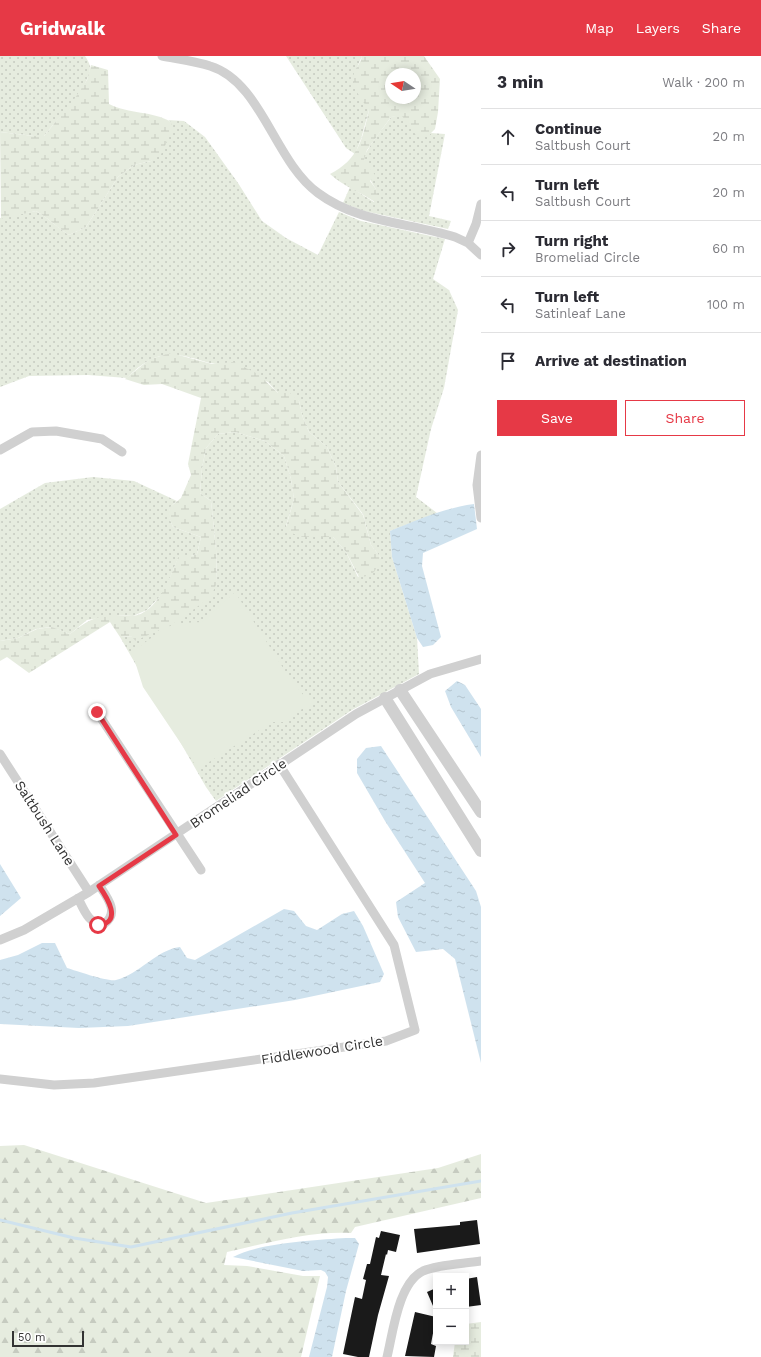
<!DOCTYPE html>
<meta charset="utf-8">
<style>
body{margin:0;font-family:"Work Sans",sans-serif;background:#f2f2f3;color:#2b2b33}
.controls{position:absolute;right:12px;bottom:12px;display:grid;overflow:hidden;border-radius:0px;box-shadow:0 2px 10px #0003}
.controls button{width:36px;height:36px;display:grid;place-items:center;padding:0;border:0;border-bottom:1px solid #e1e1e2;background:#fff;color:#2b2b33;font:20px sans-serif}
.compass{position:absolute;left:385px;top:12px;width:36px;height:36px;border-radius:50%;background:#fff;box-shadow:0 2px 10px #0003;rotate:282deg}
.scale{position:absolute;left:12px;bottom:10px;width:72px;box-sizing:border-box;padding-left:4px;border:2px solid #333;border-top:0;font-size:11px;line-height:14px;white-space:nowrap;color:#333;-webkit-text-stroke:3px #fff;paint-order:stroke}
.stop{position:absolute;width:12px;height:12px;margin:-9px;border:3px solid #e63946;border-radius:50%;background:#fff}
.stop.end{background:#e63946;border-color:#fff;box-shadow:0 1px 4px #0008}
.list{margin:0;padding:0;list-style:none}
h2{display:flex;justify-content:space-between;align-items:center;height:52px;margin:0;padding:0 16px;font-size:17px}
h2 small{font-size:13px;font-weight:400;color:#7c7c81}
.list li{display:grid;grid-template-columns:26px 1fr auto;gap:12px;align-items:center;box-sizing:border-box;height:56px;padding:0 16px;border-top:1px solid #e1e1e2}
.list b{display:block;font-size:15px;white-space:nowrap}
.list p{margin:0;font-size:13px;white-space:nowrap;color:#7c7c81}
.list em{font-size:13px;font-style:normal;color:#7c7c81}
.actions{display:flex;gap:8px;padding:12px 16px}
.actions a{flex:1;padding:9px 0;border:1px solid #e63946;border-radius:0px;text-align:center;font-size:14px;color:#e63946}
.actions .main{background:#e63946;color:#fff}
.icon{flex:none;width:22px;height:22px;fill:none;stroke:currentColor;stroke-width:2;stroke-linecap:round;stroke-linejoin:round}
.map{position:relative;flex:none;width:481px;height:1301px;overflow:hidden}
header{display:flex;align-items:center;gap:24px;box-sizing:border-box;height:56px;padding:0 20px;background:#e63946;color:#fff}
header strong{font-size:19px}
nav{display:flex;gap:22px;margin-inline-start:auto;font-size:14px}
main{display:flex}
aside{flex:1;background:#fff}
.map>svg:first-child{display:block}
.grass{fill:url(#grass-dots)}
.forest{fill:url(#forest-firs)}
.wetland{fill:url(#wetland-marsh);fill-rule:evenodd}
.pitch{fill:#e6ecdf}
.water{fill:url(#water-ripples)}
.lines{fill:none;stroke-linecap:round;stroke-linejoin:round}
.stream{stroke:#cfe2ee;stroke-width:3}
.building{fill:#1a1a1a}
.minor{stroke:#d0d0d0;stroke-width:9}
.tertiary{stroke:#d0d0d0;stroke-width:12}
.route{stroke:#e63946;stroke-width:5}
.labels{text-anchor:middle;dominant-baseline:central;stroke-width:4;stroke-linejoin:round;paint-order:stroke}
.street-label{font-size:14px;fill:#333;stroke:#fff}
</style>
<header>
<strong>Gridwalk</strong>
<nav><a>Map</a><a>Layers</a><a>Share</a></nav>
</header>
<main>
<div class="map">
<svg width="481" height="1301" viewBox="0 0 481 1301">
<defs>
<pattern id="grass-dots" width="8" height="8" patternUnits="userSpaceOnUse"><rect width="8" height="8" fill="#e6ecdf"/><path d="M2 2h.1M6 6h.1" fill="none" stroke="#c6cbc0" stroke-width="1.8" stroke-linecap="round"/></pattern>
<pattern id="forest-firs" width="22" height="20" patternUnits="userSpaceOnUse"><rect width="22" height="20" fill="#e6ecdf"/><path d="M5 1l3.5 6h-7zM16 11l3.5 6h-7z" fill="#c6cbc0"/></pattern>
<pattern id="wetland-marsh" width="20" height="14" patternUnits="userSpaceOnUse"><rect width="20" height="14" fill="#e6ecdf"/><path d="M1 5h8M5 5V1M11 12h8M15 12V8" fill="none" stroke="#c6cbc0"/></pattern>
<pattern id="water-ripples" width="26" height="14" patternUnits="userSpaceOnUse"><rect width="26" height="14" fill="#cfe2ee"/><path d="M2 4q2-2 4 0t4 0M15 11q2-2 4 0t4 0" fill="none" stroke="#b2c2cd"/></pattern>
</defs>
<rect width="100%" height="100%" fill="#fff"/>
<path class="grass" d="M0,0H85C87,3 90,8 90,11C90,32 57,63 44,80H34L0,76Z
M286,0H362L356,14L369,54L361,83L355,98L346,92Z
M401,59L429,79L431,77L445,78L429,160L451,165L448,173L364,155L343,147L350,131L374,146L376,133C371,126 365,114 364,104C363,96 386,69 391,61Z
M168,64L184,65L205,81L238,127L262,165L286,182L318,199L339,156L361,165L445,183L433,223L449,234L458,254L444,332L431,373L416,441L437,457L390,475L392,501L417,582L419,618L352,654L216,745L206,731L120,581L133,580L135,585L217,526L216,493L211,445L200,437L202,412L206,392L218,378L235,376L265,385L284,400L291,423L294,443L286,470L302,481H333L346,496L358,521L381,502L371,489L363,458L338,426L336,411L327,391L309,376L303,362L299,345L278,337L268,326L219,308C209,308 201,304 192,302C163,294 148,301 127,322L88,319L29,320L0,331V162L36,155C48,162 57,171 69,179L86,171L118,121L134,109L151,105L171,66Z
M93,421L134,425L177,445C166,453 168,459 173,471L201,481L197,498L191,500H179L164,536L147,554L133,560L119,559L87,564L70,578L51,571L36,573L18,582L0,585V453L45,427Z"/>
<path class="forest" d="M24,1089L206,1147L438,1112L481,1098V1142L355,1171L351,1177C310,1175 267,1187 227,1196L224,1209L247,1210L303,1220H320L301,1301H0V1090Z"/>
<path class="wetland" d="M362,0H424L440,23L438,56L435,73L429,79L422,82L416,79L402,60L391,61L367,94L364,104L375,119L370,125L376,133L378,143L375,146C360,136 343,130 330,118C359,103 362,84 369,54C362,44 350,30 354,17C356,11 361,7 362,0ZM391,18H415V42H391Z
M91,9L108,14L109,48C129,58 153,55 171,66L172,73L162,97L151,105L134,109L118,121L86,171L69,179C58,172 48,162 36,155L1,163L0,76L34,80H44L75,42L87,24Z
M171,297L212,308L234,306L258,318L278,337L289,336L299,345L303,362L309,376L327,391L336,411L338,426L363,459L371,489L381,502C376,515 373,521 359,521L346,496L333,481H302L289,476L286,471L294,443L291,423L284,400L265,385L235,376L218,378L206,392L202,412L200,437L211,445L216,493L217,526L211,541L173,568L135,585L132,580L120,581L110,566L29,617L7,601L0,605V585L18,582L37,573L52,571L70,578C85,566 96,559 116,559C122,559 127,560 132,560C158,558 171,519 179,499L191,500L197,498L201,481L173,471L168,459L170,451L181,442L191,419L188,408L201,342L162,328L144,329L125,323L150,303Z
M481,1266V1301H453L455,1286H466V1268Z"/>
<path class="pitch" d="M235,536L285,615L304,640L312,639L313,646L310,652L302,653L286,666H272L198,713L143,631L132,596L166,571L182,567L202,566Z"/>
<path class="water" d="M474,448L477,473L423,497L422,510L441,581L433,589L423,591L417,582L392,501L390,475C417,464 444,452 474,448Z
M457,625L465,629L481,653V701L451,651L445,635Z
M381,690L476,835L481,851V1007L455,903L443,893L416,896L398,861L396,846L425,827L385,765L357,717V703L366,692Z
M0,808L21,842L0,860Z
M284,853L294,855L306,870L317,874L342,858L354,855L363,870L384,918L380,926L295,944L128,970L79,972L0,968V904L18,899L42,887H55L67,912C77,915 108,926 116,924C140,918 156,894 180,891L187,902L195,904Z
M346,1182H355L359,1188L346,1235L332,1301H309L327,1231L328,1221L325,1216L321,1214L303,1215L233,1201C258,1187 317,1184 346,1182Z"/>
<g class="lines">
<path class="stream" d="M0,1164L74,1182L131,1191L292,1157L481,1125"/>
</g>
<path class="building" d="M477,1164L480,1188L417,1197L414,1173L460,1169V1166Z
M381,1175L400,1179L396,1196L388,1194L387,1199L386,1198L381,1219L389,1220L378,1259L369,1301H358L343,1298L355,1241L362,1243L366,1224L363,1223L367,1208H370L376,1181L379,1182Z
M477,1221L481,1249L466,1251V1223Z
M436,1232V1257L427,1236Z
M415,1256L436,1261L431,1288L436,1290L434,1301L405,1300Z"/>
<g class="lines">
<path class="minor" d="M162,0C178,3 195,5 210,10C262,26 274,105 318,137C358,167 408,166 455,181L468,187L481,199
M468,187L476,168L481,148
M0,394L32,376L56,375L102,383L122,396
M481,399L477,429L481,462
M97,656L201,814
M0,698L89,836
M78,842C84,854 89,869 104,868C120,857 107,841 99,829
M0,884L24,874L89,836L356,658L430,618L481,603
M0,1023L54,1029L94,1027L386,985L415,974L394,889L279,708
M387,1301C393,1277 398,1227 423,1215C440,1208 463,1208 481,1205"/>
<path class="tertiary" d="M400,634L481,756
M385,642L481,795"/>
</g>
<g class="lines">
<path class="route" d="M97,656L176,779L99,830C106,840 124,867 98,869"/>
</g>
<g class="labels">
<g class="street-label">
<text transform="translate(238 737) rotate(-34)">Bromeliad Circle</text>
<text transform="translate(45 767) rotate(57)">Saltbush Lane</text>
<text transform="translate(322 994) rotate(-9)">Fiddlewood Circle</text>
</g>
</g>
</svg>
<div class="controls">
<button>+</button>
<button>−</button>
</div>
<svg class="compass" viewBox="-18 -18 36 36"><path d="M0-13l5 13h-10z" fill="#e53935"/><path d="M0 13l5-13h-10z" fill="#7c7c81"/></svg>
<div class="scale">50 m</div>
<div class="stop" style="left:98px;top:869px"></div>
<div class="stop end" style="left:97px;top:656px"></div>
</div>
<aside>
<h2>3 min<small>Walk · 200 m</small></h2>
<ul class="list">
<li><svg class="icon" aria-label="ahead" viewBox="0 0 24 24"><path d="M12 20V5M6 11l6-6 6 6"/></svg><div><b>Continue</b><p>Saltbush Court</p></div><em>20 m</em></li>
<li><svg class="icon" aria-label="left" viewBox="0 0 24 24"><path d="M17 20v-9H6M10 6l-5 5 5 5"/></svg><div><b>Turn left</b><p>Saltbush Court</p></div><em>20 m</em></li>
<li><svg class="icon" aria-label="right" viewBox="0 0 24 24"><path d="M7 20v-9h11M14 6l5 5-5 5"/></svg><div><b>Turn right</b><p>Bromeliad Circle</p></div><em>60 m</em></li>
<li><svg class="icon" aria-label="left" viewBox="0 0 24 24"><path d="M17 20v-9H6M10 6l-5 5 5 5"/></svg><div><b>Turn left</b><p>Satinleaf Lane</p></div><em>100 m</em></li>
<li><svg class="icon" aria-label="arrive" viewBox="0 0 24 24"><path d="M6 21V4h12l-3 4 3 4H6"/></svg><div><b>Arrive at destination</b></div></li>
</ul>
<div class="actions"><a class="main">Save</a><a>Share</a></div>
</aside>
</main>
